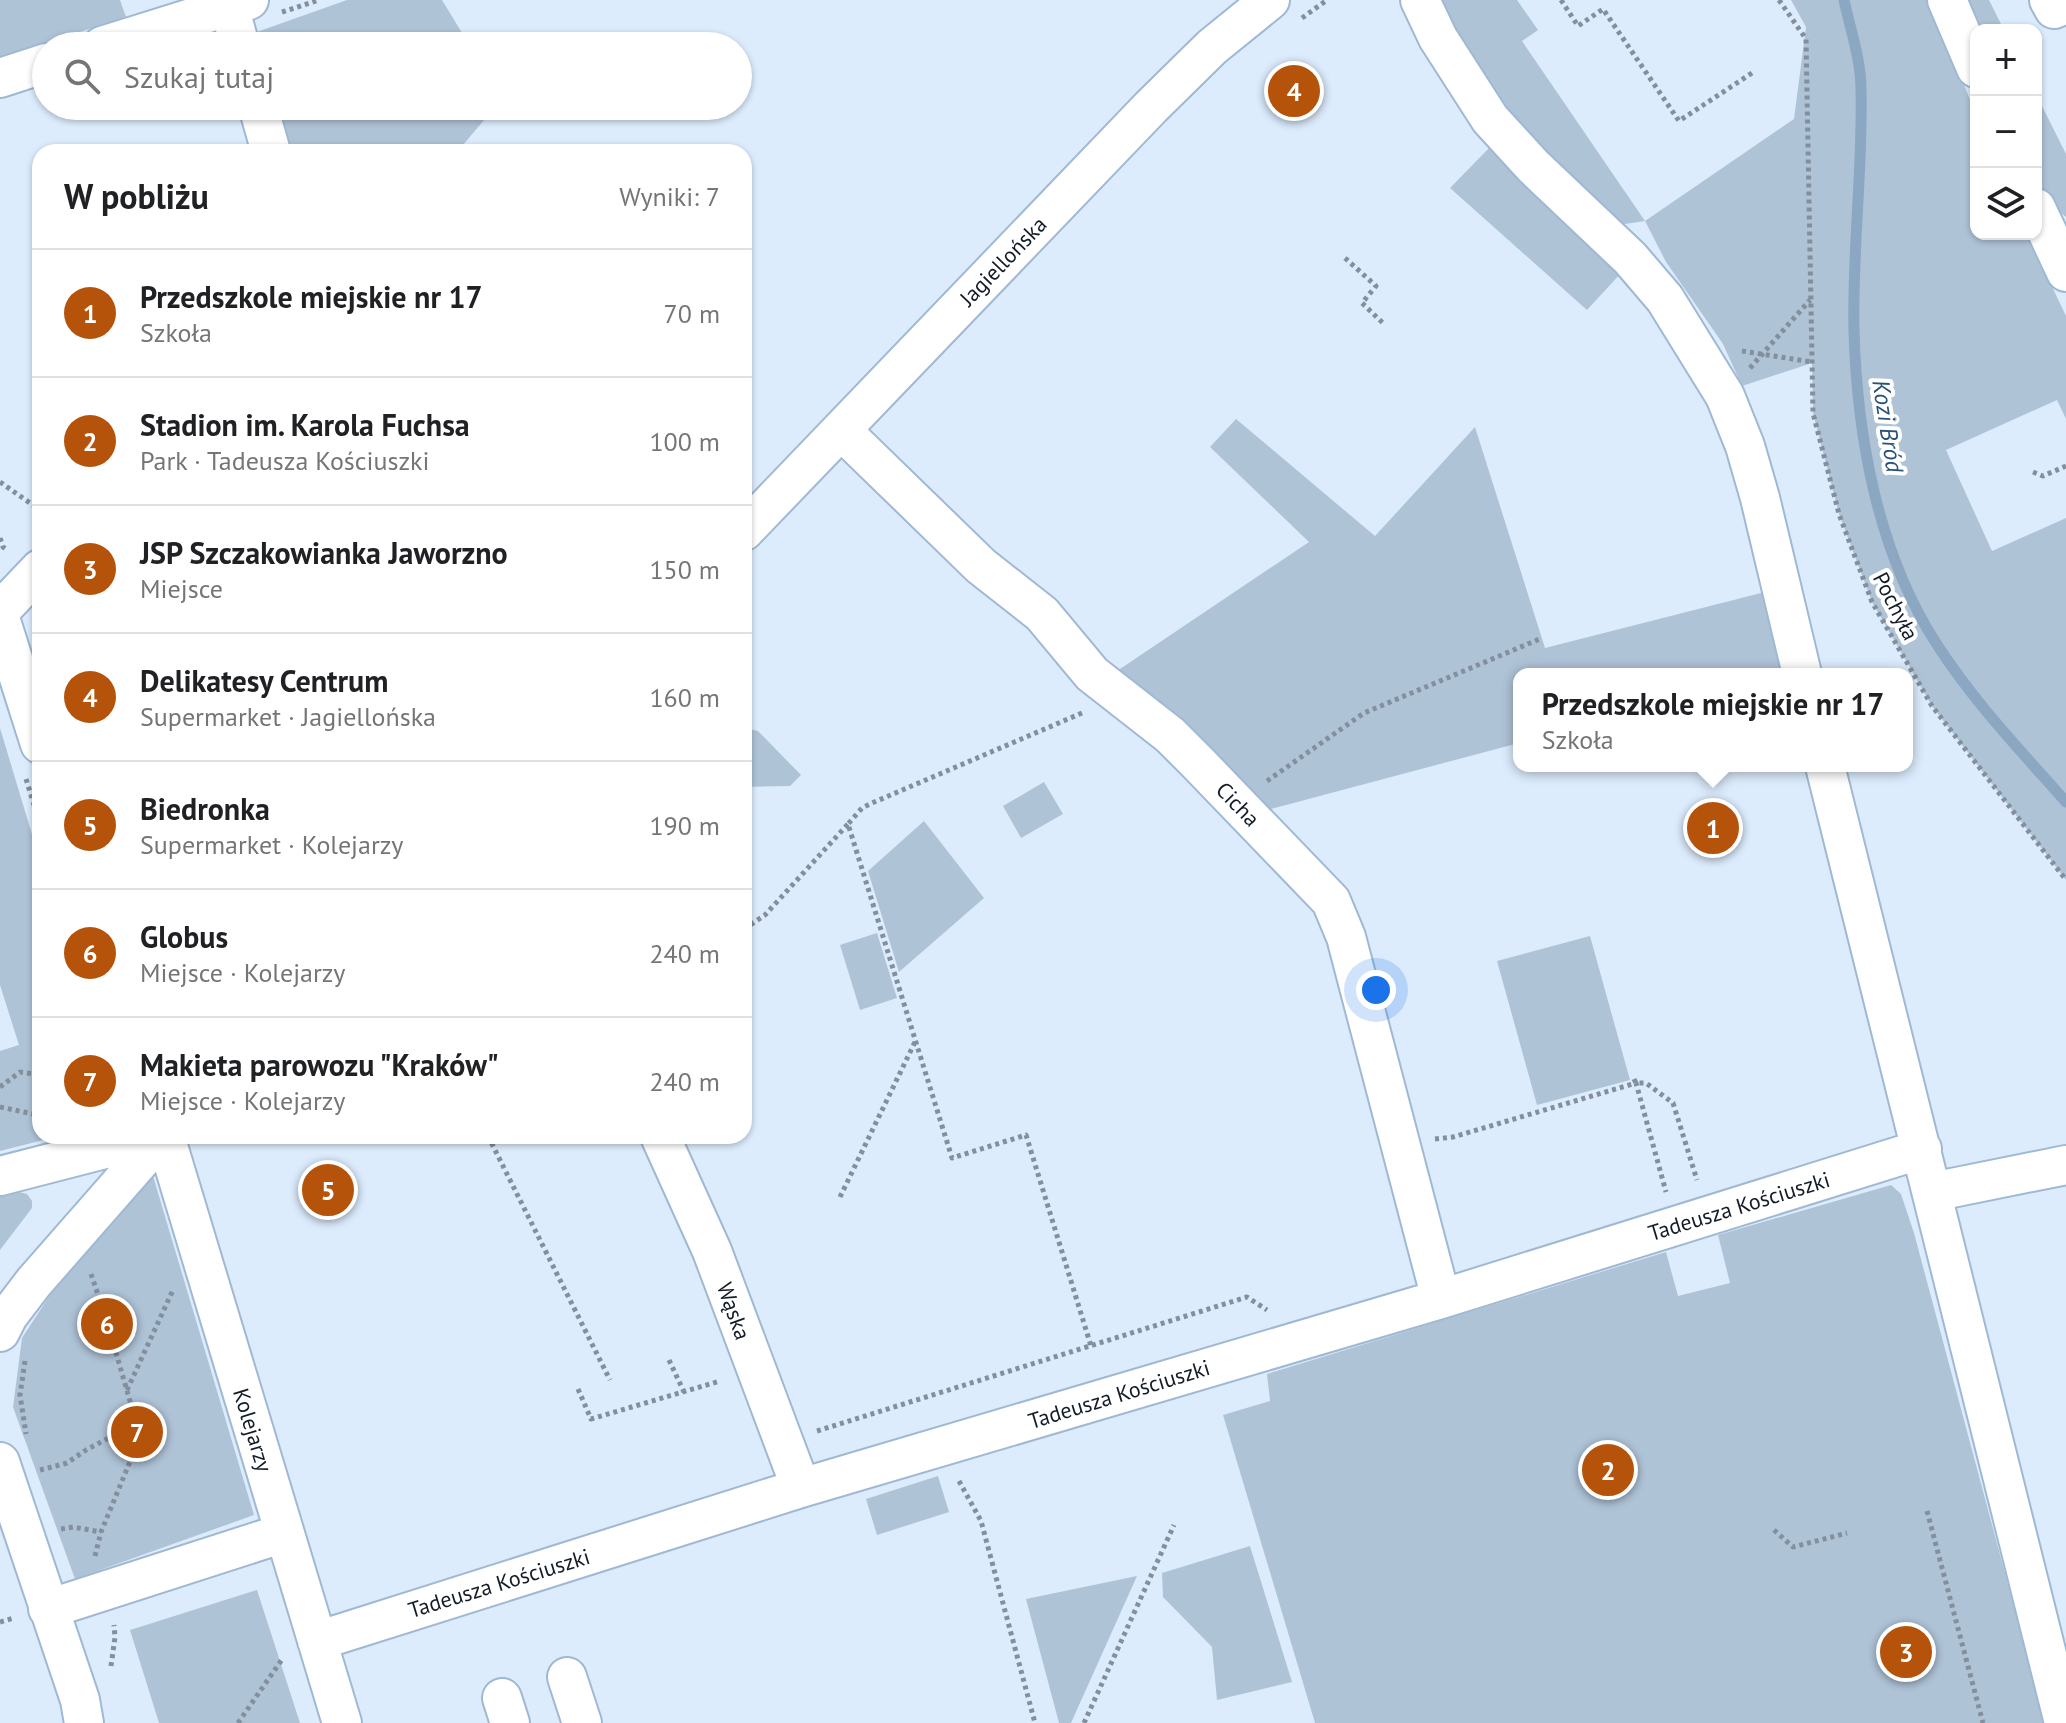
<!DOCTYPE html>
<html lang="pl">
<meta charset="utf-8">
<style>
body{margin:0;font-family:"PT Sans",sans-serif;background:#f2f2f2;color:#202124}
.controls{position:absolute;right:24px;top:24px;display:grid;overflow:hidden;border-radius:16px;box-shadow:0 2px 6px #0004}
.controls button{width:72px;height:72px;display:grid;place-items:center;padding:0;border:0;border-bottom:2px solid #e0e0e0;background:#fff;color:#202124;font:40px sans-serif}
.you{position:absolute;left:1376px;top:990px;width:28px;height:28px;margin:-20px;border:6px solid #fff;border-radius:50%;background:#1a73e8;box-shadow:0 0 0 12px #1a73e833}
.badge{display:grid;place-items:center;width:52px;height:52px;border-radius:50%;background:#b45309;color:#fff;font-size:26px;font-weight:700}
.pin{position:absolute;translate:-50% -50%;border:4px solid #fff;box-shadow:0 2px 8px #0006}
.popup{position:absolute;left:1513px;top:668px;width:400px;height:104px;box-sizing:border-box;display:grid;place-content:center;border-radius:16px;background:#fff;filter:drop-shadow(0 2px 6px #0005);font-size:26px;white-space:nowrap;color:#757577}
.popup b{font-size:30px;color:#202124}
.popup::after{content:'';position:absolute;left:50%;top:100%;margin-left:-16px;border:16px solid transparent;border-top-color:#fff}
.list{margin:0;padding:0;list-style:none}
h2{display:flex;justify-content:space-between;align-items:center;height:104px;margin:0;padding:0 32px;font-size:34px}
h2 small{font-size:26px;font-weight:400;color:#757577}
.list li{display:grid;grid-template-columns:52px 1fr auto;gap:24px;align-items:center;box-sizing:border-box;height:128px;padding:0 32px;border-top:2px solid #e0e0e0}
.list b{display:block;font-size:30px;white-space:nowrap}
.list p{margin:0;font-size:26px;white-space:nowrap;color:#757577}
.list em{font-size:26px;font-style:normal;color:#757577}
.icon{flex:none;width:44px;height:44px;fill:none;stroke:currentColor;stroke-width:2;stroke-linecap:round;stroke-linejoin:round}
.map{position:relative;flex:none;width:2066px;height:1723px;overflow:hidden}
.search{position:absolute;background:#fff;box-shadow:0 2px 6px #0004;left:32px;top:32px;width:720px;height:88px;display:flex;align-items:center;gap:20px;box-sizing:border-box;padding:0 28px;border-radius:44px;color:#757577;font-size:30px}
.panel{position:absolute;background:#fff;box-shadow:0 2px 6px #0004;left:32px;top:144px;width:720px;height:1000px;border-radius:24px}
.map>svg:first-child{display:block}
.green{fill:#afc3d7}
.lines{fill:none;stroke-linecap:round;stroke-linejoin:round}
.stream{stroke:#8ca7c2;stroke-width:11}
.minor-casing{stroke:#9fb8d3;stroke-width:42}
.path{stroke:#838f9d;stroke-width:5;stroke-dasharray:4 4;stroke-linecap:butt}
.minor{stroke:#fff;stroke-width:38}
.labels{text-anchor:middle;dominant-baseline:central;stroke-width:8;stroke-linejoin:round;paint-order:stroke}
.street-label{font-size:22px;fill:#131c26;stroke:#fff}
.water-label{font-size:24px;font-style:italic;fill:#295279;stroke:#fff}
</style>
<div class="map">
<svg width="2066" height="1723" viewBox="0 0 2066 1723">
<rect width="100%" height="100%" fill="#dcecfd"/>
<path class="green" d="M0,0H120L126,17L0,58Z
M347,0H442L470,46H251L248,35Z
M1438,0H1517L1538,30L1522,41L1645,221L1794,119L1806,27L1791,0H1929L1976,114V234H2027L2066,316V419L2057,400L1946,450L1992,551L2066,518V880L1932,706L1872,602L1839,514L1813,413L1812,363L1742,386L1723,344L1666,262L1645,221L1618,225C1579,189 1539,153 1507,110C1481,75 1459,38 1438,0Z
M1965,0H1989L2004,30H1977Z
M2036,94L2066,154V217L2047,201L2036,178Z
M271,106H496L457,152H287Z
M1492,145L1622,272L1587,310L1450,188Z
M1236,419L1375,536L1475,427L1545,648L1765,592L1787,670L1773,674H1519V743L1263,811L1111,675L1309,542L1210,447Z
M0,728L40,861V1136H59L0,1151V1051L19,1045L0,985Z
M745,728L758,731L801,775L790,786L744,787Z
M1044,782L1063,814L1021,838L1003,806Z
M924,821L984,898L899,972L868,871Z
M877,933L897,998L860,1010L840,945Z
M1590,936L1630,1080L1537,1105L1497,961Z
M153,1176L254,1515L75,1579L13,1407L22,1338L61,1278Z
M1891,1185L1901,1194L1914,1233L2045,1723H1315L1223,1415L1270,1401L1267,1374L1666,1252L1678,1296L1730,1283L1718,1235Z
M15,1191L27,1194L32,1201V1208L0,1250V1194Z
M938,1476L949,1512L877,1535L866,1499Z
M1250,1546L1292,1682L1217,1700L1212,1647L1163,1597L1162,1573Z
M1137,1576L1071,1723H1059L1026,1599Z
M257,1590L300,1723H159L130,1630Z"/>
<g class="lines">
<path class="stream" d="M1844,0C1850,28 1861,60 1861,89C1863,170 1852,250 1854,331C1857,437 1878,553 1936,643C1973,701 2021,751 2066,802"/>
<g class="minor-casing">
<path id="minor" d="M1420,0L1438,38L1490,119L1533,166L1630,258L1665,299L1725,396L1745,446L1760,498L1802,674
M1947,0L1976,68
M2049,0L2054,9L2066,4
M229,6L240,46
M102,46L249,0
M0,78L46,63
M258,106L271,152
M2036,208L2066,272
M841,430L981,566L1042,614L1092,674L1170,735L1199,764L1331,901L1346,937L1441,1299
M744,531L1151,107L1212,47L1270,0
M0,611L40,569
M0,618L40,744
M1825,766L2064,1723
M165,1136L342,1723
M660,1136L712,1251L801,1488
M0,1176L155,1136
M1932,1192L2066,1165
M0,1332L8,1316L34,1282L162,1136
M0,1462L80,1700L84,1723
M48,1609L284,1533
M317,1641L801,1488L1441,1299L1922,1149
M567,1677L582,1723
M502,1698L510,1723"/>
</g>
<path class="path" d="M1561,0L1578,26L1603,9L1679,121L1752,73
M1779,0L1806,39L1813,413L1839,514L1872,602L1932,706L2066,880
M282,12L319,0
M1302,18L1327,0
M1345,258L1376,286L1362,303L1385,325
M1742,351L1812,362
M1750,368L1810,300
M2033,472L2043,476L2066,466
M0,482L40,510
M0,538L3,547L8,551
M1082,713L872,803L862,808L848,824L952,1158L1026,1135L1091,1346
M26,779L40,824
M1267,781L1364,713L1542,638
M744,929L765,915L848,824
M1634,1079L1636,1083H1646L1673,1103L1697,1180
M0,1087L20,1072L40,1075
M0,1107L33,1114L40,1106
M488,1136L610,1380
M1435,1139L1453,1137L1636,1083L1666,1192
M840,1197L915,1042
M91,1274L105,1315L111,1313L117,1330L110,1332L132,1408
M105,1315L97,1318L103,1334L110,1332
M669,1360L684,1392
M25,1361L20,1395L26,1434
M578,1389L591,1419L720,1381
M127,1390L173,1290
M117 1430a23 23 0 1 1 46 0a23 23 0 1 1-46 0Z
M817,1431L1247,1297L1267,1310
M40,1470L67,1463L86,1450L118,1433
M959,1481L981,1521L1035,1723
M1927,1511L1983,1723
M61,1529L73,1527L101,1532
M1774,1530L1793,1547L1847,1533
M95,1556L101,1532L134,1452
M0,1622L14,1618
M111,1666L115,1637L114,1625
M238,1723L283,1658
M1084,1723L1174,1525"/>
<use href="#minor" class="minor"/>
</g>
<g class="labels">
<g class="street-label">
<text transform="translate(1003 261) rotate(-46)">Jagiellońska</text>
<text transform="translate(1896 606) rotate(63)">Pochyła</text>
<text transform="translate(1238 804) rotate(46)">Cicha</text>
<text transform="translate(1739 1206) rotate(-17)">Tadeusza Kościuszki</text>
<text transform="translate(734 1311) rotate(70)">Wąska</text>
<text transform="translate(1119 1394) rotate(-17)">Tadeusza Kościuszki</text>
<text transform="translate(253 1430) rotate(73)">Kolejarzy</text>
<text transform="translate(499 1583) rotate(-17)">Tadeusza Kościuszki</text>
</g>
<g class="water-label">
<text transform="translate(1888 426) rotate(81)">Kozi Bród</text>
</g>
</g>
</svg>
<div class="controls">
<button>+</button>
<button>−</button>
<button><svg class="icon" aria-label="layers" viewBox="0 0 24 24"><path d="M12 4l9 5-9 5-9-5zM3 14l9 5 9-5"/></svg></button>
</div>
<div class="you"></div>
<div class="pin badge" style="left:1713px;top:828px">1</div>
<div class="popup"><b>Przedszkole miejskie nr 17</b>Szkoła</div>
<div class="pin badge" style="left:1608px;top:1470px">2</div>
<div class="pin badge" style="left:1906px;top:1652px">3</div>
<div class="pin badge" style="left:1294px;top:91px">4</div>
<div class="pin badge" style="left:328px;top:1190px">5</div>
<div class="pin badge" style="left:107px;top:1324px">6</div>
<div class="pin badge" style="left:137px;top:1432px">7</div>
<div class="search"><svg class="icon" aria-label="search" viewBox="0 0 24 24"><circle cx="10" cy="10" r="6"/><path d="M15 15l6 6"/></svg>Szukaj tutaj</div>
<section class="panel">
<h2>W pobliżu<small>Wyniki: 7</small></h2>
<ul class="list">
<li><span class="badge">1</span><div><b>Przedszkole miejskie nr 17</b><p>Szkoła</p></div><em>70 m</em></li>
<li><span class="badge">2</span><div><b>Stadion im. Karola Fuchsa</b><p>Park · Tadeusza Kościuszki</p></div><em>100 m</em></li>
<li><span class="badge">3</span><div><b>JSP Szczakowianka Jaworzno</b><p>Miejsce</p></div><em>150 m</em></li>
<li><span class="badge">4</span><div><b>Delikatesy Centrum</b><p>Supermarket · Jagiellońska</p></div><em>160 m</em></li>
<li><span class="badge">5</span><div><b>Biedronka</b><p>Supermarket · Kolejarzy</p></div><em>190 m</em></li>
<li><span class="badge">6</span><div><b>Globus</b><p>Miejsce · Kolejarzy</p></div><em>240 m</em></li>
<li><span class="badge">7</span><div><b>Makieta parowozu &quot;Kraków&quot;</b><p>Miejsce · Kolejarzy</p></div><em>240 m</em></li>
</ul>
</section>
</div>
